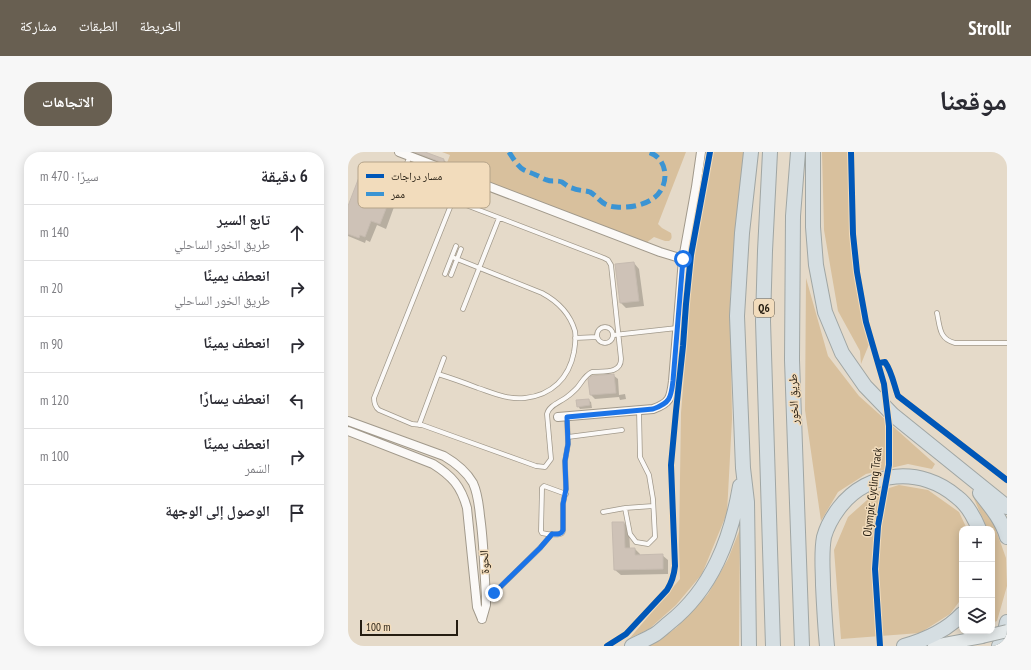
<!DOCTYPE html>
<html lang="ar">
<meta charset="utf-8">
<style>
body{margin:0;font-family:"PT Sans Narrow","Noto Naskh Arabic",sans-serif;background:#f7f7f7;color:#2b2b33;direction:rtl}
.controls{position:absolute;right:12px;bottom:12px;display:grid;overflow:hidden;border-radius:8px;box-shadow:0 2px 10px #0003}
.controls button{width:36px;height:36px;display:grid;place-items:center;padding:0;border:0;border-bottom:1px solid #e1e1e2;background:#fff;color:#2b2b33;font:20px sans-serif}
.scale{position:absolute;left:12px;bottom:10px;width:98px;box-sizing:border-box;padding-left:4px;border:2px solid #251d11;border-top:0;font-size:11px;line-height:14px;white-space:nowrap;color:#251d11;-webkit-text-stroke:3px #f2dcbc;paint-order:stroke}
.stop{position:absolute;width:12px;height:12px;margin:-9px;border:3px solid #1a73e8;border-radius:50%;background:#fff}
.stop.end{background:#1a73e8;border-color:#fff;box-shadow:0 1px 4px #0008}
.list{margin:0;padding:0;list-style:none}
h2{display:flex;justify-content:space-between;align-items:center;height:52px;margin:0;padding:0 16px;font-size:17px}
h2 small{font-size:13px;font-weight:400;color:#7c7c81}
.list li{display:grid;grid-template-columns:26px 1fr auto;gap:12px;align-items:center;box-sizing:border-box;height:56px;padding:0 16px;border-top:1px solid #e1e1e2}
.list b{display:block;font-size:15px;white-space:nowrap}
.list p{margin:0;font-size:13px;white-space:nowrap;color:#7c7c81}
.list em{font-size:13px;font-style:normal;color:#7c7c81}
.icon{flex:none;width:22px;height:22px;fill:none;stroke:currentColor;stroke-width:2;stroke-linecap:round;stroke-linejoin:round}
.map{position:relative;flex:none;width:659px;height:494px;overflow:hidden;direction:ltr;border-radius:16px}
header{display:flex;align-items:center;gap:24px;box-sizing:border-box;height:56px;padding:0 20px;background:#685f51;color:#fff}
header strong{font-size:19px}
nav{display:flex;gap:22px;margin-inline-start:auto;font-size:14px}
.intro{display:flex;align-items:center;justify-content:space-between;box-sizing:border-box;height:96px;padding:0 24px}
h1{margin:0;font-size:28px}
.button{padding:10px 18px;border-radius:16px;background:#685f51;color:#fff;font-size:14px;font-weight:700}
main{display:flex;gap:24px;padding:0 24px}
aside{flex:1;background:#fff;border-radius:16px;box-shadow:0 2px 10px #0003}
.map>svg:first-child{display:block}
.green{fill:#d8c09d}
.shadow{fill:#0003}
.building{fill:#cec2b7;stroke:#c6bbb0}
.lines{fill:none;stroke-linecap:round;stroke-linejoin:round}
.service-casing{stroke:#a1998b;stroke-width:5.5}
.minor-casing{stroke:#a1998b;stroke-width:10}
.primary-casing{stroke:#a0a6a4;stroke-width:14}
.motorway-casing{stroke:#a0a6a4;stroke-width:16}
.service{stroke:#fbf9f7;stroke-width:4}
.minor{stroke:#fbf9f7;stroke-width:8}
.primary{stroke:#e4e9ea;stroke-width:12}
.motorway{stroke:#d5dee2;stroke-width:14}
.primary-bridge-casing{stroke:#a0a6a4;stroke-width:14;stroke-linecap:butt}
.primary-bridge{stroke:#e4e9ea;stroke-width:12}
.quiet{stroke:#3b94d3;stroke-width:5;stroke-dasharray:10 5;stroke-linecap:butt}
.cycleway-casing{stroke:#f2dcbc;stroke-width:8}
.cycleway{stroke:#0057b8;stroke-width:6}
.route{stroke:#1a73e8;stroke-width:5}
.labels{text-anchor:middle;dominant-baseline:central;stroke-width:3;stroke-linejoin:round;paint-order:stroke}
.shield{fill:#f2dcbc;stroke:#625644;stroke-width:1}
.shield-label{font-size:11px;font-weight:bold;fill:#251d11}
.street-label{font-size:12px;fill:#251d11;stroke:#f2dcbc}
.key{fill:#f2dcbc;stroke:#b4a389;stroke-width:1}
.key-label{font-size:11px;fill:#251d11}
</style>
<header>
<strong>Strollr</strong>
<nav><a>الخريطة</a><a>الطبقات</a><a>مشاركة</a></nav>
</header>
<div class="intro"><h1>موقعنا</h1><a class="button">الاتجاهات</a></div>
<main>
<div class="map">
<svg width="659" height="494" viewBox="0 0 659 494">
<rect width="100%" height="100%" fill="#e5dac9"/>
<path class="green" d="M94,0H338L310,72L314,76L323,81C324,85 324,87 321,89H317L306,85L298,91L99,15V11L102,3Z
M363,0H398L388,67L382,148L384,267L379,361L354,422L328,453L301,477L281,487L332,427L331,393L333,261L344,120Z
M474,0H504V27L508,109L522,190L513,212L512,199L490,159L476,78Z
M458,126L480,204L511,244L587,312L584,317L560,312L518,322L490,340L473,369L457,258Z
M551,333L580,338L611,360L619,377H614V446L602,462L572,481L493,487L486,398L500,365L528,340Z
M624,342L644,367L658,406L659,434L649,469L644,471V412L646,394L644,389V377H639Z
M392,377L391,494H301L328,476L360,442L380,407Z"/>
<path class="shadow" d="M62,0H74L96,8L100,12L99,14Z
M20,20L35,25L44,36L38,49L46,55L38,77L29,73L22,90L18,88L17,91L0,84V55Z
M286,111L291,117L296,154L278,156L273,151Z
M265,223L270,227L271,243L277,242L278,247L272,248L271,245L247,247L243,243Z
M240,248L243,250L244,256L232,257L230,254Z
M276,371L281,376L282,397H287L292,402V404L314,403L320,408V422L273,423L267,418Z"/>
<path class="building" d="M66,0H77L96,7L95,11Z
M20,18L35,25L34,27L39,29L32,46L41,49L32,72L23,69L17,85L12,83L11,86L0,82V54L13,20L18,22Z
M286,110L291,149L272,151L267,112Z
M266,222L268,241L242,243L240,227L242,226L243,224Z
M241,247L242,253L229,255L228,248Z
M264,370H276L277,396H287V403L315,402V417L266,418Z"/>
<g class="lines">
<g class="service-casing">
<path id="service" d="M62,4C59,12 52,23 58,30L256,106L260,108L263,113L273,207C273,222 255,219 244,220C237,223 234,230 229,236C226,239 223,242 220,244C213,250 201,253 199,262L203,307L197,315L188,314L74,273L64,272L31,258C27,255 26,251 26,246L105,48
M97,122L108,94
M103,123L113,97
M115,157L151,66
M589,161C592,175 591,187 607,191H659
M249 183a8 8 0 1 1 16 0a8 8 0 1 1-16 0Z
M266,183L329,176
M227,186L249,185
M90,222C103,226 117,231 130,236C145,241 160,248 177,246C204,243 221,226 226,200C227,194 228,186 227,179C222,162 209,149 194,141L104,105
M291,258L292,305L301,323L305,347L307,385L300,392L288,390L282,382L277,356L305,354
M71,273L96,206
M220,285L274,278
M218,342L196,334L194,336L193,379L194,381C198,382 211,384 214,381C215,380 215,379 215,378V352L218,337L217,309L220,292L219,265
M255,360L277,356
M138,444L146,441L192,396L204,382"/>
</g>
<g class="minor-casing">
<path id="minor" d="M51,0L312,100L335,107
M210,265L305,257C322,251 323,246 325,229L335,107L348,35L353,0
M0,269L96,304C108,311 118,319 125,331C130,342 131,353 132,364C136,391 136,417 138,444V453L134,467
M0,279L85,312C104,324 113,334 119,356L128,445L129,455L134,467"/>
</g>
<g class="primary-casing">
<path id="primary" d="M586,494L634,485"/>
</g>
<g class="motorway-casing">
<path id="motorway" d="M422,0L417,99L415,169L425,494
M450,0L445,64L444,208L454,494
M465,0V75L468,113L477,160L494,201L517,234L545,263L659,355
M632,341C643,355 654,368 659,385
M284,494C292,490 299,487 306,483C311,480 316,475 321,471C364,437 383,387 392,334
M401,494L399,350L395,316L389,164L394,81L403,0
M479,494C477,474 476,454 475,433C475,418 473,401 476,385C479,374 485,364 491,356C520,318 574,314 609,345C620,353 626,365 631,377
M556,494C577,488 599,478 614,462
M651,494L656,484L659,470"/>
</g>
<use href="#service" class="service"/>
<use href="#minor" class="minor"/>
<use href="#primary" class="primary"/>
<use href="#motorway" class="motorway"/>
<g class="primary-bridge-casing">
<path id="primary-bridge" d="M634,485L659,479"/>
</g>
<use href="#primary-bridge" class="primary-bridge"/>
<path class="quiet" d="M161,0C165,6 170,15 176,18C180,20 184,21 188,23C191,24 195,27 199,28C203,30 209,28 214,30C217,32 220,35 224,36C230,39 236,38 242,40C252,46 253,54 268,55C280,56 295,54 306,46C322,34 321,6 300,0"/>
<g class="cycleway-casing">
<path id="cycleway" d="M503,0L505,82L509,120L518,170L536,232L541,274V313L530,374L527,417L532,494
M531,211L537,210C544,220 546,233 550,244L659,328
M259,494L278,482L319,438C324,430 326,424 327,414L323,313L328,259L335,194L338,152L343,103L362,0"/>
</g>
<use href="#cycleway" class="cycleway"/>
</g>
<g class="lines">
<path class="route" d="M146,441L192,396L204,382C209,382 213,383 215,378V352L218,337L217,309L220,292L219,265L305,257C322,251 323,246 325,229L335,107"/>
</g>
<g class="labels">
<rect class="shield" x="406" y="147" width="20" height="18" rx="3"/>
<g class="shield-label">
<text x="416" y="156">Q6</text>
</g>
<g class="street-label">
<text transform="translate(445 247) rotate(-92)">طريق الخور</text>
<text transform="translate(524 340) rotate(-83)">Olympic Cycling Track</text>
<text transform="translate(136 410) rotate(-93)">الحوة</text>
</g>
</g>
<rect x="10" y="10" width="132" height="46" rx="6" class="key"/>
<rect x="18" y="22" width="18" height="4" fill="#0057b8"/>
<rect x="18" y="40" width="18" height="4" fill="#3b94d3"/>
<g class="key-label">
<text x="43" y="28">مسار دراجات</text>
<text x="43" y="46">ممر</text>
</g>
</svg>
<div class="controls">
<button>+</button>
<button>−</button>
<button><svg class="icon" aria-label="layers" viewBox="0 0 24 24"><path d="M12 4l9 5-9 5-9-5zM3 14l9 5 9-5"/></svg></button>
</div>
<div class="scale">100 m</div>
<div class="stop" style="left:335px;top:107px"></div>
<div class="stop end" style="left:146px;top:441px"></div>
</div>
<aside>
<h2>6 دقيقة<small>سيرًا · 470 m</small></h2>
<ul class="list">
<li><svg class="icon" aria-label="ahead" viewBox="0 0 24 24"><path d="M12 20V5M6 11l6-6 6 6"/></svg><div><b>تابع السير</b><p>طريق الخور الساحلي</p></div><em>140 m</em></li>
<li><svg class="icon" aria-label="right" viewBox="0 0 24 24"><path d="M7 20v-9h11M14 6l5 5-5 5"/></svg><div><b>انعطف يمينًا</b><p>طريق الخور الساحلي</p></div><em>20 m</em></li>
<li><svg class="icon" aria-label="right" viewBox="0 0 24 24"><path d="M7 20v-9h11M14 6l5 5-5 5"/></svg><div><b>انعطف يمينًا</b></div><em>90 m</em></li>
<li><svg class="icon" aria-label="left" viewBox="0 0 24 24"><path d="M17 20v-9H6M10 6l-5 5 5 5"/></svg><div><b>انعطف يسارًا</b></div><em>120 m</em></li>
<li><svg class="icon" aria-label="right" viewBox="0 0 24 24"><path d="M7 20v-9h11M14 6l5 5-5 5"/></svg><div><b>انعطف يمينًا</b><p>السَمر</p></div><em>100 m</em></li>
<li><svg class="icon" aria-label="arrive" viewBox="0 0 24 24"><path d="M6 21V4h12l-3 4 3 4H6"/></svg><div><b>الوصول إلى الوجهة</b></div></li>
</ul>
</aside>
</main>
